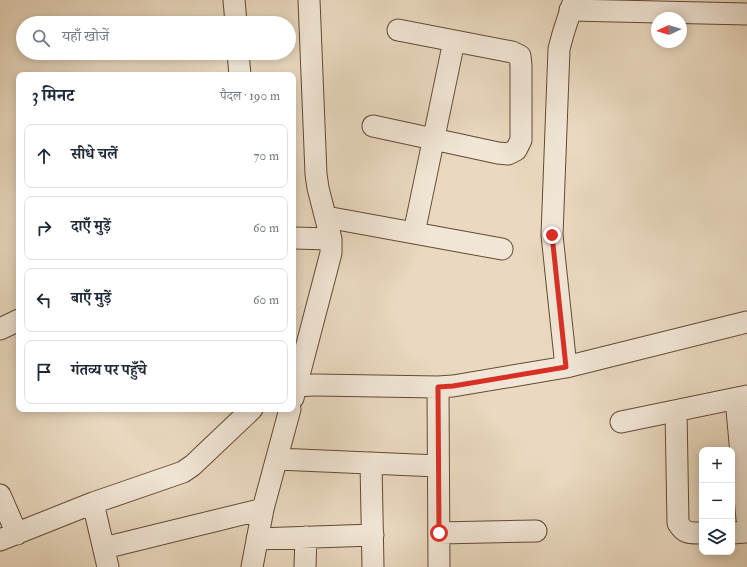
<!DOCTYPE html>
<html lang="hi">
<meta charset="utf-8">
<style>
body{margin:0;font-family:"IM FELL Double Pica","Noto Serif Devanagari",serif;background:#f6f6f7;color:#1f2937}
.controls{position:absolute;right:12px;bottom:12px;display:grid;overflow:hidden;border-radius:8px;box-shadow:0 2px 10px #0003}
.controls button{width:36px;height:36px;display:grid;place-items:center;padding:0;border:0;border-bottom:1px solid #e0e1e3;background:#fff;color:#1f2937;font:20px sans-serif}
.compass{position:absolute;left:651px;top:12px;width:36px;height:36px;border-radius:50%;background:#fff;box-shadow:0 2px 10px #0003;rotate:266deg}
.stop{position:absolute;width:12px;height:12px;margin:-9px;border:3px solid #d93025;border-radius:50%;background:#fff}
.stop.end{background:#d93025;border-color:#fff;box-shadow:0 1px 4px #0008}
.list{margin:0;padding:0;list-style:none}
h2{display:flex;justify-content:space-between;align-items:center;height:52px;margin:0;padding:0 16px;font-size:17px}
h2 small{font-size:13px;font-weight:400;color:#747a83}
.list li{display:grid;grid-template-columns:26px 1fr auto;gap:12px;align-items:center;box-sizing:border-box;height:64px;margin:0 8px 8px;padding:0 8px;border:1px solid #e0e1e3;border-radius:8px}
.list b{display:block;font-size:15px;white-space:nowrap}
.list em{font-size:13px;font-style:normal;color:#747a83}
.icon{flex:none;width:22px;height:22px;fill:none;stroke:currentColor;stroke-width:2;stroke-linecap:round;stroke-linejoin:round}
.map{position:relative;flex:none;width:747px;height:567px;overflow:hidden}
.search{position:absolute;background:#fff;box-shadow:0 2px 10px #0003;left:16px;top:16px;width:280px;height:44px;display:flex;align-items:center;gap:10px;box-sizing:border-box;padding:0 14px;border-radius:22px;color:#747a83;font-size:15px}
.panel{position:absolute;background:#fff;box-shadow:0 2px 10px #0003;left:16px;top:72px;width:280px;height:340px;border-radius:8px}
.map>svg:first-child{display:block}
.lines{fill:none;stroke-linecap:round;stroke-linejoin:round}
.minor-casing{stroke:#624a32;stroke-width:23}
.minor{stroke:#f1e6d6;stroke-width:21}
.route{stroke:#d93025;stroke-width:5}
</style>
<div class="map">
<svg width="747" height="567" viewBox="0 0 747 567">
<rect width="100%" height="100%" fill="#ead9c0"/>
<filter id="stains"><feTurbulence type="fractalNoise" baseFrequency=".005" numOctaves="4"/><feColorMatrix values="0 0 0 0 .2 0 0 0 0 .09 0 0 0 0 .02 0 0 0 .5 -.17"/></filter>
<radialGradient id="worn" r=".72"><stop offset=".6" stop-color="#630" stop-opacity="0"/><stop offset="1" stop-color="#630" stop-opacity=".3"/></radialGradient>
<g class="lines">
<g class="minor-casing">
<path id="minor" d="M234,0L236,23
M570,10L747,14
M238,53L240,75
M373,126L498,153L508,154L516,150L521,140V66L520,56L512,52L398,30
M326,217L502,249
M414,233L454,41
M293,238L331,239
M0,329L19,320
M566,367L552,235L559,49L563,34L574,0
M438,387L439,567
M293,388C300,385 308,385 316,385L438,387L453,386L566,367L747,322
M293,398L331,253V239L318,188L316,174L309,0
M736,399L747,519
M676,411L678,523C685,534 689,533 702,533
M621,422L747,396
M277,459L438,466
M371,463L373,567
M0,495L17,534
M93,503L108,567
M439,533L536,531
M732,533L747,532
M257,539L373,535
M0,540L93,503L183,472L193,465L252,409
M104,548L263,509
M252,567L263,509L290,409
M305,567L306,537"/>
</g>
<use href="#minor" class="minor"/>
</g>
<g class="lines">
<path class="route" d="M439,533L438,387L453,386L566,367L552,235"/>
</g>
<rect width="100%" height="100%" filter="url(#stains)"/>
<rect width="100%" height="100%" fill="url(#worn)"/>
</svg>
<div class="controls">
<button>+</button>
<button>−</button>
<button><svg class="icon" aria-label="layers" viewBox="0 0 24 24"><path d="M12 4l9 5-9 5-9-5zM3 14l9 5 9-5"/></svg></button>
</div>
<svg class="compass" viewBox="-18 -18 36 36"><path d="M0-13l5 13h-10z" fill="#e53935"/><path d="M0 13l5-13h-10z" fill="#747a83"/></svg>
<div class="stop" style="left:439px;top:533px"></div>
<div class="stop end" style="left:552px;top:235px"></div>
<div class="search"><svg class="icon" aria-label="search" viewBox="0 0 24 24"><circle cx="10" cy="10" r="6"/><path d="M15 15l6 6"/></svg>यहाँ खोजें</div>
<section class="panel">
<h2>3 मिनट<small>पैदल · 190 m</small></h2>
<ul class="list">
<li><svg class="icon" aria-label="ahead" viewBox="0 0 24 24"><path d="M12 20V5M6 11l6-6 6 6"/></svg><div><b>सीधे चलें</b></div><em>70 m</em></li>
<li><svg class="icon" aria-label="right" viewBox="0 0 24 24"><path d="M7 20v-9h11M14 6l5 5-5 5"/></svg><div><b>दाएँ मुड़ें</b></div><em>60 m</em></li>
<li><svg class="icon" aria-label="left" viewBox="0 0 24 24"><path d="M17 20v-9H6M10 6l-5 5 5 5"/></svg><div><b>बाएँ मुड़ें</b></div><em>60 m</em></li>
<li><svg class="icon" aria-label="arrive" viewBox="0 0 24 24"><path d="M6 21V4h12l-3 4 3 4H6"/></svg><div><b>गंतव्य पर पहुँचे</b></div></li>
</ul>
</section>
</div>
